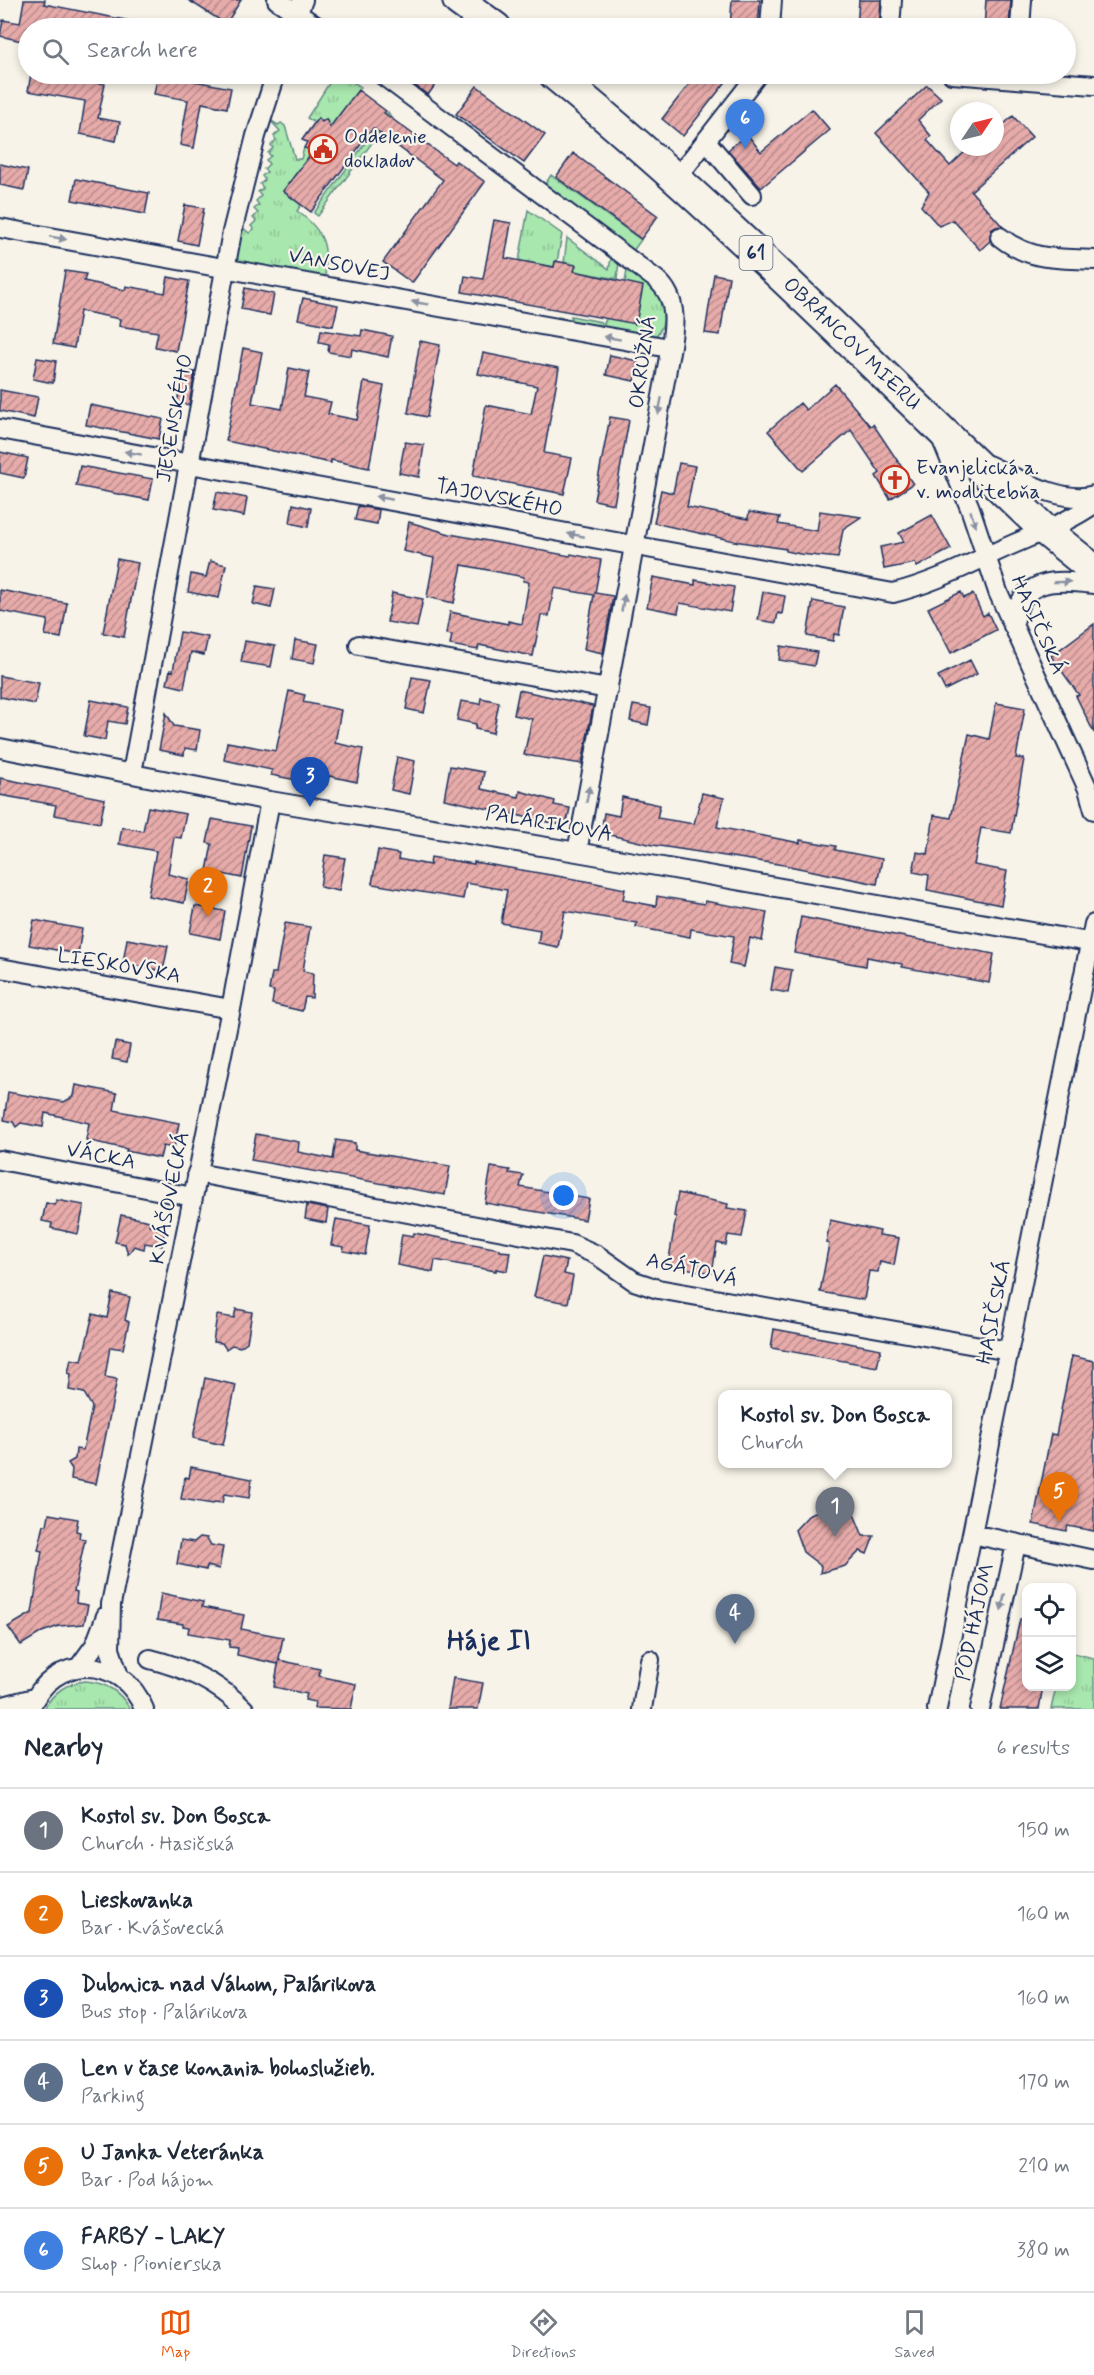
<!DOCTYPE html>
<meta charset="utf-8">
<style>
body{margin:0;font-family:Mynerve,sans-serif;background:#f2f2f3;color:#1f2937}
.controls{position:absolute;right:18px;bottom:18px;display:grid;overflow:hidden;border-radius:12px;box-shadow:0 3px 9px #0003}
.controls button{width:54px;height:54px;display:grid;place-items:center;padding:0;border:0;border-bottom:2px solid #e0e1e3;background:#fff;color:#1f2937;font:30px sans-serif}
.compass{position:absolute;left:950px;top:102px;width:54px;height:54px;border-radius:50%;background:#fff;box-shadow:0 3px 9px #0003;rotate:55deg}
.you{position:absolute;left:564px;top:1196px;width:21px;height:21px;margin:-15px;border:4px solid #fff;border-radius:50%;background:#1a73e8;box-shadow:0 0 0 9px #1a73e833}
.badge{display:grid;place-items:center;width:39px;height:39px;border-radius:50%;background:#ea580c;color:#fff;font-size:20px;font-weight:700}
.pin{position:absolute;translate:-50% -50px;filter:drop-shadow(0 2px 3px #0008)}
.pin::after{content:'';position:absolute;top:32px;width:21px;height:18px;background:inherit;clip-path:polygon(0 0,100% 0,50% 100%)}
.popup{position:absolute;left:718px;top:1390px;width:234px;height:78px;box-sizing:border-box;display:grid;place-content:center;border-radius:12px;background:#fff;filter:drop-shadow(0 2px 4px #0005);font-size:20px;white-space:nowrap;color:#747a83}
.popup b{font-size:22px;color:#1f2937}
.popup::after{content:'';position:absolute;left:50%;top:100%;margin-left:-12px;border:12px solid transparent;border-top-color:#fff}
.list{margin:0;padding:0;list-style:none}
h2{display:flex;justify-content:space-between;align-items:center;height:78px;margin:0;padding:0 24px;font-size:26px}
h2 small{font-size:20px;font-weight:400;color:#747a83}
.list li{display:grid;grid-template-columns:39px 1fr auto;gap:18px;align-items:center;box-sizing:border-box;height:84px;padding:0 24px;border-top:2px solid #e0e1e3}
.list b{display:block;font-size:22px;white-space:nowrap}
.list p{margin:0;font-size:20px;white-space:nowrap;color:#747a83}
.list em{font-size:20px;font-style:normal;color:#747a83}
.icon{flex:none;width:33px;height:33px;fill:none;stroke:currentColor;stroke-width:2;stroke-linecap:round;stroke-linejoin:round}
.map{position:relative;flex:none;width:1094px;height:1709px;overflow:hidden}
.search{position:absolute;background:#fff;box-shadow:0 3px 9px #0003;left:18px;right:18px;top:18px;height:66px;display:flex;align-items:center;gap:15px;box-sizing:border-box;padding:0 21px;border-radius:33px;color:#747a83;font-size:22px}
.sheet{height:582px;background:#fff}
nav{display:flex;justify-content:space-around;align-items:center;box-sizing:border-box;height:84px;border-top:2px solid #e0e1e3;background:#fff;font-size:16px;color:#747a83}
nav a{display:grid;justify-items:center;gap:3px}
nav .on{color:#ea580c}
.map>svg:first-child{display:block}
.grass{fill:url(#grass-tufts);stroke:#628b86;stroke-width:1.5}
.building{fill:url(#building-hatch);stroke:#1b2f5e;stroke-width:1.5}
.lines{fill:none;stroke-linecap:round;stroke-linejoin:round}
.street-casing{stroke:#1b2f5e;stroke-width:22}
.primary-casing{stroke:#1b2f5e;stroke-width:34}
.street{stroke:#f7f3e8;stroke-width:18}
.primary{stroke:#f7f3e8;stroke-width:30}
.oneway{fill:#8991a3}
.labels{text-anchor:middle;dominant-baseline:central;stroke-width:4.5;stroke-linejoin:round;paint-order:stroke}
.shield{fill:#f7f3e8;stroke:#5d6a87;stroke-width:1.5}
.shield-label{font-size:20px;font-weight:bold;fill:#1b2f5e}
.poi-label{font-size:21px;fill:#1b2f5e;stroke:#f7f3e8;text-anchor:start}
.street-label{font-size:21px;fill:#1b2f5e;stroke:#f7f3e8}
.district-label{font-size:27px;font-weight:bold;fill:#1b2f5e;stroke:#f7f3e8}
</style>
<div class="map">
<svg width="1094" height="1709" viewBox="0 0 1094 1709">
<defs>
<pattern id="grass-tufts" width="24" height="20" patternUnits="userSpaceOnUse" patternTransform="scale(1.5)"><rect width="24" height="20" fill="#a8e7ae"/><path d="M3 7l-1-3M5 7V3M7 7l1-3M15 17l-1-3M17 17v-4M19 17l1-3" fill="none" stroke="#90c698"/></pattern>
<pattern id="building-hatch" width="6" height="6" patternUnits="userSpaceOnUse" patternTransform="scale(1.5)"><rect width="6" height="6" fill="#e7abaa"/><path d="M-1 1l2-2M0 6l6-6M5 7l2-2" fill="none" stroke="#ba8c8e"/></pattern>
</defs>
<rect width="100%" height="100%" fill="#f7f3e8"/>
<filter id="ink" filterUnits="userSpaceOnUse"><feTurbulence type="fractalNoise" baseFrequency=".0167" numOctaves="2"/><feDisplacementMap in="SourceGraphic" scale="12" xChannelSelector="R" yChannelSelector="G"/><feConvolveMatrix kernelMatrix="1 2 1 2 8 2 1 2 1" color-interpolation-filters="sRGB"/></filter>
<g filter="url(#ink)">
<path class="grass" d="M335,74H341L361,87L330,128L326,119L322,122L319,119L315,123L307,118Z
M388,112L391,117L318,216L314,213Z
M270,120L278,125L281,123L285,126L295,159H301L304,148L314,149L283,191L301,205L297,211C327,233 327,246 325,281L240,263L236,256L240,225L249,233L254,229L251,226L256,221L253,218L258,213L254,209L259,205L256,201L261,196L258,192L263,188L260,184L265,180L262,176L267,172L264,169L269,164L266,160L271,156L268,153L273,148L271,145L276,140L274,136L280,131Z
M551,175L641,240L630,255L542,189Z
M528,210L562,234L557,262H555L554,267L519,261Z
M567,238L609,269L612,254L619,260L617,279L574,271L575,265L564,263Z
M628,265L662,297C664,314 667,328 652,339L557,323L558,317L571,319V316L601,322L603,325L625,282Z
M1072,1653L1094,1658V1709H1051L1056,1687L1072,1686Z
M86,1681C106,1683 120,1691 130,1709H44C54,1691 67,1683 86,1681Z"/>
<path class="building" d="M24,0H45L44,4L131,21L130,28H77L41,21H37L36,28H28L26,42L0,36L3,20L20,23Z
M188,0H241L226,24Z
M732,0H760L758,28H730Z
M859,0H881L879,28H857Z
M986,0H1011L1009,28H984Z
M31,74H49L105,84L98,118L120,122L116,141L80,134L85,101L28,91Z
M158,74L231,88L227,108L202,103L194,148L180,145L188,100L154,94Z
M399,74H443L428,95Z
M697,74H732L683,136L662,119Z
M927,85L941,98L918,120L931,136L927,140L950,166L970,147H995V132L1013,116L1032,137L971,191L1003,227H996L991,230L990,241L980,250L953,220L939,226L921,206L929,192L876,133Z
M477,86L545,135L524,163L456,114Z
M358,90L386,111L384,113L454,164L456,161L485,182L412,283L383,262L443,180L373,128L311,212L283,191L314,150L304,148L307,142L302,140L318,118L322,122L326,119L330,127Z
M812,109L830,130L761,188L728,150L747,134L761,152Z
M573,153L658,216L641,239L556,177Z
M0,164L28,170L24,190L0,185Z
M76,179L149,193L145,214L72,200Z
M185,205L204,208L197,245L178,241Z
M494,220L511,223L505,258L554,267L555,261L576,265L574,271L643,286L636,324L462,292L465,276L483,279Z
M65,271L86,274L84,281L125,290L126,286L165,293L168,277L189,281L176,351L155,347L158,332L119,326L120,319L80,311L74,348L53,344Z
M714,274L729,277L720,335L705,333Z
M245,288L274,294L270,315L241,309Z
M303,298L338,305L333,326L298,319Z
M321,330L361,336L362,330L392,336L388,357L352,349L351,356L328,352L329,344L319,342Z
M420,341L440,345L427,417L408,413Z
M243,348L262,352L252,403L282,409L289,368L309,372L304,397L331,402L328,414L357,420L364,382L384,386L369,468L331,460V463L226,441Z
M483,353L559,368L544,453L572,458L564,494L473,476L486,405L531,414L537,386L478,374Z
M610,355L638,361L634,381L606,375Z
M37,358L56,361L53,383L33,379Z
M183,370L195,372L189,405L177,403Z
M835,384L870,426L873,424L913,484L890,499L876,476L880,473L851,430L803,471L768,431L800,403L806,410Z
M0,390L38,397L34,418L0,411Z
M90,405L163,419L159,439L86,425Z
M610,417L629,420L614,504L594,500Z
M405,442L424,445L419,477L399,473Z
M0,452L28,458L24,478L0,473Z
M679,463L695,466L687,507L748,519L749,512L780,517L778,524L817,531L820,511L861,517L843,529L838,558L800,554L786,551V549L734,541L654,523L661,490L673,493Z
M80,466L153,479L149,500L76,486Z
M217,492L247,498L244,516L213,510Z
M293,504L311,508L308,527L290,523Z
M358,506L379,510L377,524L355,520Z
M932,515L951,549L917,567L915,563L884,569L880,547L904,542L899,533Z
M409,522L450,534L570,556L571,554L601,560L595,593L613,596L603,653L584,649L594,595L554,588L549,616L541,615L533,656L479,645L478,650L450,645L452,635L446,634L450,612L508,624V621L522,624L529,582L523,581L524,577L462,565L454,603L427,597L434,558L403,551Z
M117,559L138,563L124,637L103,633Z
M210,561L226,565L219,598L188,592L191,574L206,577Z
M653,577L695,585V580L734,587L730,612L680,603L678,613L647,607Z
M257,586L275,589L271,608L253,604Z
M0,590L67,603L61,638L45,635L48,620L0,611Z
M763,592L785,596L782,614L778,613L776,623L758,620Z
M961,592L964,598L973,594L983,616L988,613L996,630L951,653L928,608Z
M392,593L423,599L417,627L387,622Z
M813,601L844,607L839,635L834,634L833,641L807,636Z
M1094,624V733L1076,696L1079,695L1051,656Z
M180,632L208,637L204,655L191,652L184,688L167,684L170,670L173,671Z
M295,640L318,644L314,663L292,659Z
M245,641L275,646L271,667L241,662Z
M781,646L817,652L814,666L779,660Z
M970,660L977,674L945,690L938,676Z
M0,676L39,683L35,704L0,697Z
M412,677L431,680L424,713L406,709Z
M519,690L593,706L582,764L524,755L532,719L514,715Z
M289,691L305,695L303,702L341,710L335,743L363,749L357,782L329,776L327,785L286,778L271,775L272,770L224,760L227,742L276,751Z
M481,698L499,702L493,733L475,729L476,724L457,720L461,701L480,704Z
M91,700L128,707L125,724L108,721L105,740L84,736Z
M996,703L1025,708L1016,758L1024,759L1011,833L981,828L974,865L1007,871L1001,905L927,890L929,875L913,872L917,852L928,854L934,815L951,818L969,734L989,739Z
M633,705L651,708L648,725L630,721Z
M166,713L174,726L200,730L197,750L185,748L184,755L159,750Z
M397,757L415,761L409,794L391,790Z
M450,766L484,772L481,789L519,797L520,791L555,801L554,805L570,808L566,826L444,799Z
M0,778L105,799L100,823L54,815L56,805L0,795Z
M702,793L724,798L717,827L800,843V840L836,846L835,850L882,859L877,884L784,865L653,845L601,833L604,813L619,816L622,797L660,805L657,818L694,824Z
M148,807L186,814L181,838L174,837L168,874L189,879L184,903L148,896L156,851L119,844L122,827L143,831Z
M212,819L251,826L242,878L207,871L212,844L207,843Z
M378,850L399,854L398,859L430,865L431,857L474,864V862L586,881L625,889L623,900L656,906L657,896L704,904L705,901L767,912L762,941L750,938L744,967L729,964L734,936L691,929L690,937L636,927L637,923L565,911L558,947L538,943L540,930L501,923L507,890L466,883L463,899L372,884Z
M325,855L345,858L339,891L320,887Z
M195,906L225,911L220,939L190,933Z
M801,917L994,954L989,983L902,967V964L867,957L866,966L794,953Z
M34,920L82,929L78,954L29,945Z
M285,923L310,927L303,971L313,973L312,998L305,997L302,1011L272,1004L274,991L269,990L272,973H276Z
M127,939L168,946L163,971L123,963Z
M775,967L792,970L788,993L771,990Z
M115,1042L130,1045L127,1062L112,1059Z
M76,1085L117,1093L114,1110L179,1123L174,1148L163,1146L160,1158L126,1151L127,1149L86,1140L89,1123L45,1113L43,1127L21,1123L16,1127L13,1122L4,1120L8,1092L64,1102L74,1096Z
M256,1134L299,1142L298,1152L333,1159L336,1140L355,1143V1150L450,1166L445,1195L251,1160Z
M491,1167L510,1170L509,1173L523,1175L520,1187L589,1199L585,1220L485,1203Z
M678,1193L728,1204L727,1208L747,1211L742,1237L728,1235L726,1245L717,1243L712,1273L668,1265L676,1217L674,1216Z
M56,1200L84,1205L78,1234L51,1228L52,1223L42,1221L46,1203L55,1205Z
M307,1205L328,1209L326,1223L305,1219Z
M121,1215L150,1221L149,1225L165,1229L162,1246L145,1243L144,1249L134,1246L128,1254L125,1244L115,1242Z
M336,1219L370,1225L365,1255L343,1251L344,1247L331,1245Z
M830,1220L880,1231L879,1235L899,1238L894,1265L880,1262L878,1272L869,1271L864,1300L820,1292L829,1244L826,1243Z
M414,1233L500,1249V1251L510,1252L507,1271L496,1269V1271L435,1260L433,1272L397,1265L402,1234L413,1236Z
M543,1256L567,1261L564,1274L573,1276L568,1303L534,1297Z
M112,1293L130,1297L125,1320L129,1322L123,1349L110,1347L105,1377L117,1379L96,1484L71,1479L72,1469L68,1463L75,1459L76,1449L83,1450L92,1407L84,1393L69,1390L71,1374L68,1373L71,1359L82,1361L93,1314L107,1318Z
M236,1309L252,1312L247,1342L240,1347L232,1345L226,1349L222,1343L213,1342L217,1315L234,1318Z
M774,1329L881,1349L877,1367L771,1348Z
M1072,1356L1094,1361V1531L1068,1526L1066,1531L1033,1524L1051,1434L1056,1435Z
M205,1378L236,1385L223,1445L193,1438Z
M191,1467L252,1479L249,1498L224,1494L222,1503L214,1502L213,1504L181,1499L185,1477L189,1478Z
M833,1500L854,1514L863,1536H874L867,1554L860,1551L845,1566L820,1573L821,1566L803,1552L795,1530L810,1514L829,1507Z
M49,1514L78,1519L76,1531L80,1532L79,1538L85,1539L74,1591L77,1592L76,1603L88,1605L84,1624L59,1626L42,1632L21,1645L8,1627L32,1613L42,1551L38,1550L44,1525H47Z
M200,1537L207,1538L211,1545L223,1547L219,1569L207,1566L206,1570L177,1564L181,1540L194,1542Z
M161,1593L203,1602L202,1607L244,1615L241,1629L283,1637L278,1664L237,1655L238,1648L229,1647L230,1640L188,1633L189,1627L183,1626V1624L157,1620Z
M1020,1619H1026V1686H1043L1039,1709H1000Z
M279,1660L320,1669L319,1676L356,1684L351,1709L314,1708L315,1702L305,1700L307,1694L274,1687Z
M453,1678L483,1683L478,1709H448Z"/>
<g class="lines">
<g class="street-casing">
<path id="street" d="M277,0L319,28
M292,28L303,0
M770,28L772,0
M890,28L892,0
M1020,28L1022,0
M381,74L657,280C685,304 670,344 666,375L577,852
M952,74L1094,85
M706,141L752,195
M676,179L758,74
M0,228L669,348
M1000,237C1030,261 1058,258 1094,260
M0,429L893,593C938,582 974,561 1016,543C1043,531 1070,521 1094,504
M942,440L970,508L998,592L1088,789L1094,810
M988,465C1017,478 1063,505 1094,495
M1013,626C1015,619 1017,610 1020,603C1034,576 1069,581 1094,584
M359,645L608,689
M0,748L270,801L577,852L1094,943
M132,773L232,232L256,136L276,74
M0,968L231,1009
M0,1160L193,1197
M197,1173L572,1244L597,1255L634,1281L658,1289L1009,1351
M972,1534L1094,1560
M150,1659C186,1668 217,1682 244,1709
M79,1667L95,1645L106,1616
M119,1676L110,1649L111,1604L231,1009L270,801
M0,1707L34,1698
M30,1709C52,1653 122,1653 144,1709
M642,1709L650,1660
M937,1709L1094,924
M980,1709L1016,1544"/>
</g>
<g class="primary-casing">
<g id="primary">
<path d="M458,0L496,28"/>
<path id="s1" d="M554,74C727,215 883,377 1046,531L1094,570"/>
</g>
</g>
<use href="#street" class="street"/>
<use href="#primary" class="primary"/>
</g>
<defs><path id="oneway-solid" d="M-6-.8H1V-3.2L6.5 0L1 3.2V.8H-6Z" transform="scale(1.5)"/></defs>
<g class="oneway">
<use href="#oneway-solid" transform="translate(58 238) rotate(10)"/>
<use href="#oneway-solid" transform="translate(420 303) rotate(-170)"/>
<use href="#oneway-solid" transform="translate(612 338) rotate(-170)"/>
<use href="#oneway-solid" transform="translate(660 406) rotate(101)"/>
<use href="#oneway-solid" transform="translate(133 453) rotate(-170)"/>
<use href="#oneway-solid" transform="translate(384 498) rotate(-169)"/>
<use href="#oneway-solid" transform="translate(973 519) rotate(73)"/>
<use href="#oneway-solid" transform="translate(576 535) rotate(-169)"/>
<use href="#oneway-solid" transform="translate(1062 582) rotate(-1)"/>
<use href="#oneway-solid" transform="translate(623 603) rotate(-80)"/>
<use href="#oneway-solid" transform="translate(588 794) rotate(-79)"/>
<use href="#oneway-solid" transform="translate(1003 1602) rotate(102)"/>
</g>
</g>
<defs>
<g id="civic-ring" transform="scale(1.5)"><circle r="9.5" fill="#f7f3e8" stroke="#c8321e" stroke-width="1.5"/><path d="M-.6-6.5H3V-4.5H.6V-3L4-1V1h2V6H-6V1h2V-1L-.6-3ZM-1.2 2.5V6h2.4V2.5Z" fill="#c8321e"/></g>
<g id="church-ring" transform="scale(1.5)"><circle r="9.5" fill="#f7f3e8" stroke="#c8321e" stroke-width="1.5"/><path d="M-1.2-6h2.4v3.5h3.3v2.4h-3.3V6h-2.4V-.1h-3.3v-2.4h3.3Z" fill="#c8321e"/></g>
</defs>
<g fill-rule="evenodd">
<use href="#civic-ring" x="323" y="149"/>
<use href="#church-ring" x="895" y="480"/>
</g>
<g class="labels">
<rect class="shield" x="739.5" y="236" width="33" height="34" rx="4.5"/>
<g class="shield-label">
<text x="756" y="253">61</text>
</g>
<g class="poi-label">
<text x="344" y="137">Oddelenie<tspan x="344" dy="24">dokladov</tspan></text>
<text x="916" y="468">Evanjelická a.<tspan x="916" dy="24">v. modlitebňa</tspan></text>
</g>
<g class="street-label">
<text transform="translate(339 265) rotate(11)">VANSOVEJ</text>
<text stroke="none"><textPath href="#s1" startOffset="402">OBRANCOV MIERU</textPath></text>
<text transform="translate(643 362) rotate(-82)">OKRUŽNÁ</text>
<text transform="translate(175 418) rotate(-80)">JESENSKÉHO</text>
<text transform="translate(499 498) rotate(11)">TAJOVSKÉHO</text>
<text transform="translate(1038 625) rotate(66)">HASIČSKÁ</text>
<text transform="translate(549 824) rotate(10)">PALÁRIKOVA</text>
<text transform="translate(119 966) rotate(10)">LIESKOVSKA</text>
<text transform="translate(101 1156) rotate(11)">VÁCKA</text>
<text transform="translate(170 1198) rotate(-79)">KVÁŠOVECKÁ</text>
<text transform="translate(692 1270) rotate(13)">AGÁTOVÁ</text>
<text transform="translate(994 1312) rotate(-79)">HASIČSKÁ</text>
<text transform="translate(975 1622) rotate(-78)">POD HÁJOM</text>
</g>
<g class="district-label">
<text x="489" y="1641">Háje II</text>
</g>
</g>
</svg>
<div class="controls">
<button><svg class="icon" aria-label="locate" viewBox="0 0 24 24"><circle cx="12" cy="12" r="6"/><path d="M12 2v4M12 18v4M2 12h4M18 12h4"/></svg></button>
<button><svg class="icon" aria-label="layers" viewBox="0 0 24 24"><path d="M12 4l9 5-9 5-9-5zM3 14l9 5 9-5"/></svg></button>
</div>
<svg class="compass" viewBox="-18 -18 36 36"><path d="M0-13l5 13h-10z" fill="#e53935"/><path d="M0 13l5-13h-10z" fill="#747a83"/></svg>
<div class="you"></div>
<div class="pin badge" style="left:835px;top:1537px;background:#6b7280">1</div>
<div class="popup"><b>Kostol sv. Don Bosca</b>Church</div>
<div class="pin badge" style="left:208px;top:917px;background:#e8710a">2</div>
<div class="pin badge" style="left:310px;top:807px;background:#1a4fb4">3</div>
<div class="pin badge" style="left:735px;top:1644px;background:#5c6f8a">4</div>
<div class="pin badge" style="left:1059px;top:1522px;background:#e8710a">5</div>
<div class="pin badge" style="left:745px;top:149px;background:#3f7fe0">6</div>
<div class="search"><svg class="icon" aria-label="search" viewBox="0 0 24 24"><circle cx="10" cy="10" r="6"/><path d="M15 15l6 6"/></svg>Search here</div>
</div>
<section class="sheet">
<h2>Nearby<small>6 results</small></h2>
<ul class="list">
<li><span class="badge" style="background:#6b7280">1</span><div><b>Kostol sv. Don Bosca</b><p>Church · Hasičská</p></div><em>150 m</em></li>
<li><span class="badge" style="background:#e8710a">2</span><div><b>Lieskovanka</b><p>Bar · Kvášovecká</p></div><em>160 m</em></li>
<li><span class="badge" style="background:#1a4fb4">3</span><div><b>Dubnica nad Váhom, Palárikova</b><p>Bus stop · Palárikova</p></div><em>160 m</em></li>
<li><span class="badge" style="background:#5c6f8a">4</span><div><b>Len v čase konania bohoslužieb.</b><p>Parking</p></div><em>170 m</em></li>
<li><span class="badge" style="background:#e8710a">5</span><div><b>U Janka Veteránka</b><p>Bar · Pod hájom</p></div><em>210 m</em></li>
<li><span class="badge" style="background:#3f7fe0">6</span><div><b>FARBY - LAKY</b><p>Shop · Pionierska</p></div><em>380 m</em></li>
</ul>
</section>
<nav>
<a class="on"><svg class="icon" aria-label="map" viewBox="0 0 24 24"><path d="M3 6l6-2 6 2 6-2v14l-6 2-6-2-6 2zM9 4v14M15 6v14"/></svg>Map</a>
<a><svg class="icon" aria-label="directions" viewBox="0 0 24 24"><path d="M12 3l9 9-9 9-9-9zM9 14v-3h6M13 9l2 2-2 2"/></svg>Directions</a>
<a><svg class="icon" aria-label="saved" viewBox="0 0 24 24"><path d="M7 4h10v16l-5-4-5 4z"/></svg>Saved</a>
</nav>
